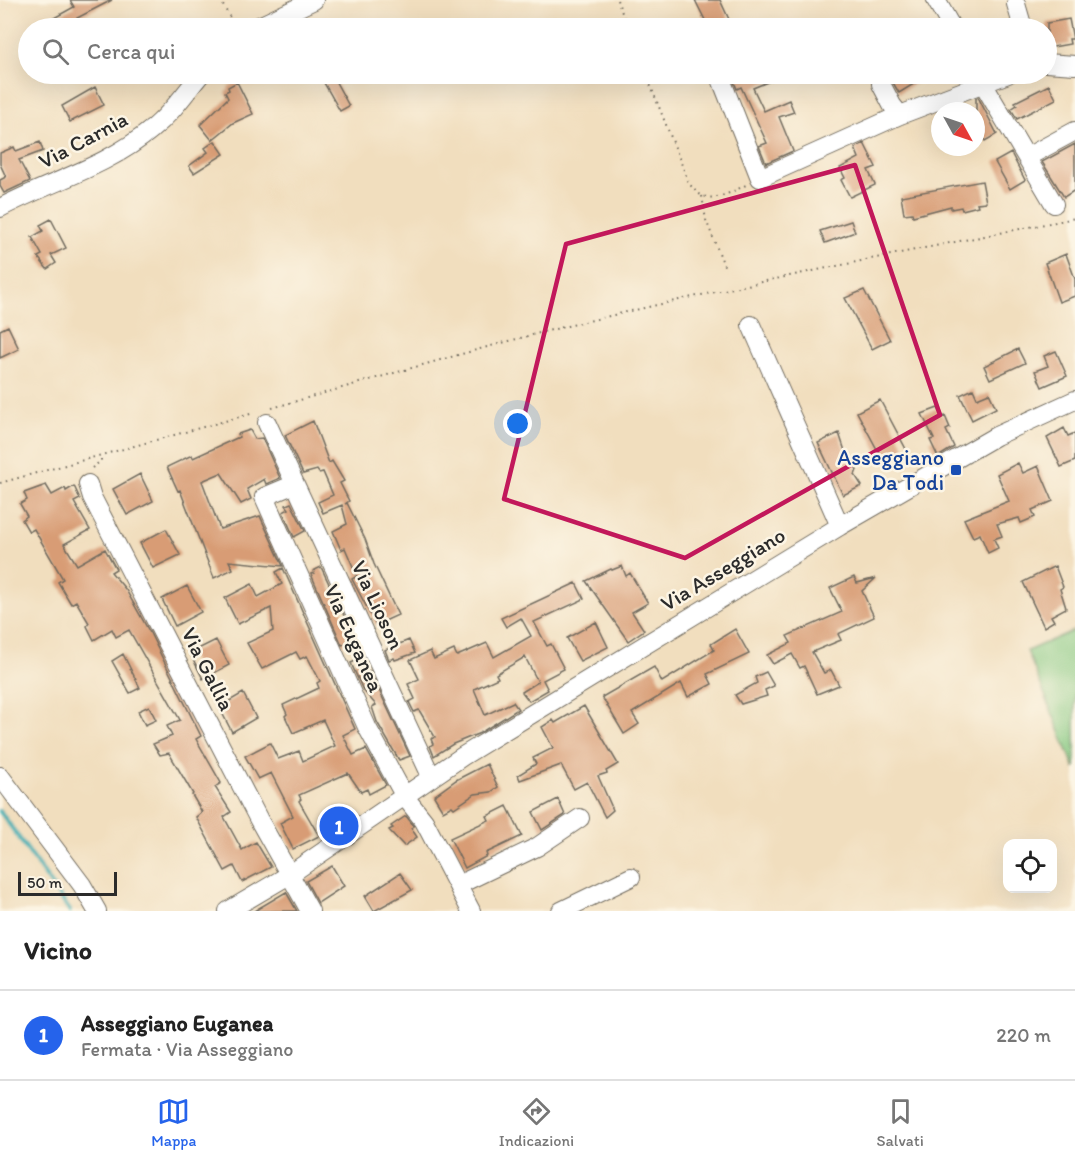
<!DOCTYPE html>
<html lang="it">
<meta charset="utf-8">
<style>
body{margin:0;font-family:Itim,sans-serif;background:#f6f6f6;color:#222}
.controls{position:absolute;right:18px;bottom:18px;display:grid;overflow:hidden;border-radius:12px;box-shadow:0 6px 24px #0002}
.controls button{width:54px;height:54px;display:grid;place-items:center;padding:0;border:0;border-bottom:2px solid #e0e0e0;background:#fff;color:#222;font:30px sans-serif}
.compass{position:absolute;left:931px;top:102px;width:54px;height:54px;border-radius:50%;background:#fff;box-shadow:0 6px 24px #0002;rotate:130deg}
.scale{position:absolute;left:18px;bottom:15px;width:99px;box-sizing:border-box;padding-left:6px;border:3px solid #2b2b2b;border-top:0;font-size:16px;line-height:21px;white-space:nowrap;color:#2b2b2b;-webkit-text-stroke:4px #fcf5e5;paint-order:stroke}
.you{position:absolute;left:518px;top:424px;width:21px;height:21px;margin:-15px;border:4px solid #fff;border-radius:50%;background:#1a73e8;box-shadow:0 0 0 9px #1a73e833}
.badge{display:grid;place-items:center;width:39px;height:39px;border-radius:50%;background:#2563eb;color:#fff;font-size:20px;font-weight:700}
.pin{position:absolute;translate:-50% -50%;border:3px solid #fff;box-shadow:0 2px 6px #0006}
.list{margin:0;padding:0;list-style:none}
h2{display:flex;justify-content:space-between;align-items:center;height:78px;margin:0;padding:0 24px;font-size:26px}
h2 small{font-size:20px;font-weight:400;color:#767676}
.list li{display:grid;grid-template-columns:39px 1fr auto;gap:18px;align-items:center;box-sizing:border-box;height:90px;padding:0 24px;border-top:2px solid #e0e0e0}
.list b{display:block;font-size:22px;white-space:nowrap}
.list p{margin:0;font-size:20px;white-space:nowrap;color:#767676}
.list em{font-size:20px;font-style:normal;color:#767676}
.icon{flex:none;width:33px;height:33px;fill:none;stroke:currentColor;stroke-width:2;stroke-linecap:round;stroke-linejoin:round}
.map{position:relative;flex:none;width:1075px;height:911px;overflow:hidden}
.search{position:absolute;background:#fff;box-shadow:0 6px 24px #0002;left:18px;right:18px;top:18px;height:66px;display:flex;align-items:center;gap:15px;box-sizing:border-box;padding:0 21px;border-radius:33px;color:#767676;font-size:22px}
.sheet{height:168px;background:#fff}
nav{display:flex;justify-content:space-around;align-items:center;box-sizing:border-box;height:84px;border-top:2px solid #e0e0e0;background:#fff;font-size:16px;color:#767676}
nav a{display:grid;justify-items:center;gap:3px}
nav .on{color:#2563eb}
.map>svg:first-child{display:block}
.green{fill:#85c880;stroke:#587a56;stroke-width:1.5}
.lines{fill:none;stroke-linecap:round;stroke-linejoin:round}
.stream{stroke:#3cadb3;stroke-width:4}
.building{fill:#d89c74}
.minor-casing{stroke:#706a5e;stroke-width:20}
.path{stroke:#706a5e;stroke-width:2;stroke-dasharray:1.5 4.5;stroke-linecap:butt}
.minor{stroke:#fff;stroke-width:18}
.marked{fill:none;stroke:#c2185b;stroke-width:4.5;stroke-linejoin:round}
.transit-dot{fill:#1a4fb4;stroke:#fcf5e5;stroke-width:2}
.labels{text-anchor:middle;dominant-baseline:central;stroke-width:5;stroke-linejoin:round;paint-order:stroke}
.street-label{font-size:22px;fill:#2b2b2b;stroke:#fcf5e5}
.transit-label{font-size:22px;fill:#164399;stroke:#fcf5e5;text-anchor:end}
</style>
<div class="map">
<svg width="1075" height="911" viewBox="0 0 1075 911">
<rect width="100%" height="100%" fill="#fcf5e5"/>
<filter id="ink" filterUnits="userSpaceOnUse"><feTurbulence type="fractalNoise" baseFrequency=".0167" numOctaves="2"/><feDisplacementMap in="SourceGraphic" scale="12" xChannelSelector="R" yChannelSelector="G"/><feConvolveMatrix kernelMatrix="1 2 1 2 8 2 1 2 1" color-interpolation-filters="sRGB"/></filter>
<filter id="wash" filterUnits="userSpaceOnUse"><feTurbulence type="fractalNoise" baseFrequency=".008" numOctaves="4" result="noise"/><feDisplacementMap in="SourceGraphic" scale="24" xChannelSelector="R" yChannelSelector="G"/><feGaussianBlur stdDeviation="1.35" result="paint"/><feColorMatrix in="noise" values="0 0 0 0 0 0 0 0 0 0 0 0 0 0 0 0 0 1.4 0 .05"/><feComposite in="paint" operator="in"/></filter>
<g filter="url(#wash)">
<rect width="100%" height="100%" fill="#f1debe"/>
<path class="green" d="M1075,630V769L1027,651Z"/>
<g class="lines">
<path class="stream" d="M0,811L70,911"/>
</g>
<g id="blocks">
<path class="building" d="M70,0H112L77,18L79,22L64,28H36L74,7Z
M695,0H720L733,28H709Z
M1069,19L1073,39H1069L1070,44L1047,48V23Z
M731,74H787L753,88L764,111L789,100L794,112L779,117L793,151L766,163L759,146L767,143L741,87L737,89Z
M888,74H930L899,93Z
M332,75L349,106L340,111L323,81Z
M237,82L253,114L233,123L212,140L200,125L228,98L225,92L229,90L228,87Z
M1049,85L1056,99L1017,119L1011,109L1017,105L1015,102Z
M95,87L104,105L70,122L62,106Z
M978,97L997,134L985,141L976,124V98Z
M215,141L224,154L194,173L189,166L208,152L205,148Z
M40,142L43,151L19,160L30,181L4,193L0,186V180L6,177L0,164V153L14,147L16,151Z
M864,143L876,167L868,170L875,185L850,197L841,180L845,178L840,168L859,158L855,148Z
M1075,144V190L1064,197L1042,162Z
M1011,153L1025,180L1010,189L995,162Z
M982,181L986,202L977,203L978,206L962,210L961,207L951,209V206L913,216L912,213L904,214L901,196Z
M51,219L66,248L51,255L56,263L47,269L38,257L42,255L32,237L43,231L40,225Z
M851,221L855,232L825,243L820,231Z
M1066,254L1075,279V296L1059,302L1045,263Z
M864,290L890,340L872,349L845,298Z
M8,326L19,349L0,358V330Z
M1018,349L1025,363L990,379L984,366Z
M1056,351L1067,376L1042,387L1035,371L1048,366L1044,356Z
M973,389L977,398L989,393L996,408L972,420L960,395Z
M880,400L907,451L885,464L857,412Z
M938,408L943,417L945,416L950,428L946,430L954,447L938,457L930,440L934,439L922,414Z
M313,421L329,463L332,461L344,481L340,483L349,501L345,504L347,503L365,539L374,564L398,615L376,625L352,579L357,576L345,548L341,550L333,531L347,524L342,505L323,513L318,502L333,495L323,472L319,473L317,470L303,474L285,435Z
M1064,428L1068,436L1075,433V461L1061,467L1047,438Z
M250,430L255,439L262,438L280,478L266,484L264,479L247,489L251,499L241,504L221,473L202,481L220,529L260,516L283,566L229,561L233,569L214,578L180,490L178,491L167,467L192,455L193,458L239,437L238,434Z
M839,433L845,451L850,454L857,470L855,475L862,486L843,495L818,443Z
M1018,463L1023,473L1038,466L1053,501L1032,510L1035,517L1021,523L1019,518L997,524L1002,536L994,539L998,548L988,553L980,534L973,537L964,519L1009,501L997,474Z
M140,474L153,501L127,515L113,489Z
M46,485L52,495L65,488L66,491L74,486L80,499L74,502L90,530L64,544L77,565L105,549L116,569L111,572L126,590L150,633L201,736L196,739L221,783L215,787L231,812L224,817L242,850L256,842L271,867L242,882L234,866L225,871L196,817L202,812L192,795L193,794L169,753L160,755L153,744L172,736L167,726L180,720L129,630L116,637L112,629L94,640L87,626L89,623L76,601L71,604L58,582L63,579L34,529L29,532L22,520L27,516L20,504L27,500L24,493Z
M291,503L305,531L294,537L283,512L289,509L286,505Z
M166,529L180,555L153,568L140,543Z
M622,566L626,576L630,573L648,603L632,612L644,630L628,641L586,581L611,569L612,570Z
M1055,566L1063,587L1060,589L1066,608L1051,616L1054,621L1044,627L1023,582Z
M321,567L355,639L342,645L311,574L314,573L313,571Z
M283,568L355,729L343,735L353,755L366,749L386,785L369,794L367,789L361,792L348,773L299,795L301,799L299,801L319,836L293,849L280,823L293,816L271,773L258,779L245,756L270,743L278,759L299,751L303,761L335,746L323,720L293,733L285,716L287,714L283,705L319,688L317,683L320,681L307,656L300,659L296,652L262,669L247,643L273,631L271,608L238,624L225,598L252,584L258,597L282,584L276,572Z
M854,577L857,583L876,578L862,591L874,617L838,634L841,640L812,652L824,673L831,670L839,685L817,694L804,666L800,668L792,654L773,664L767,655L791,643L787,636L842,612L830,588Z
M576,583L584,599L534,622L547,646L551,644L564,669L543,680L548,690L529,701L522,692L538,682L525,657L496,674L498,678L474,689L485,715L513,702L518,709L480,733L453,744L434,756L430,746L433,744L431,739L435,737L419,710L414,712L409,702L415,699L408,684L419,679L410,660L430,651L434,659L454,650L457,656L487,643L494,657L531,636L521,618L506,627L501,618Z
M187,586L201,612L175,626L162,599Z
M596,622L608,647L580,661L567,638Z
M735,629L749,654L707,674L712,684L688,697L681,683L632,713L639,724L624,734L602,697L654,667L662,682L714,650L711,644Z
M216,640L229,665L203,679L190,653Z
M409,640L415,653L395,660L394,658L389,660L385,650Z
M123,654L140,688L130,693L112,661Z
M360,659L368,672L370,671L410,756L399,760L377,722L372,707L376,705L363,690L351,663Z
M766,672L774,686L765,690L767,696L741,704L735,695L757,683L755,677Z
M243,693L256,718L232,732L219,707Z
M149,706L156,720L145,725L138,711Z
M584,706L618,764L606,771L607,773L598,776L613,810L605,817L587,782L574,789L561,765L520,780L518,775L536,764L533,758L553,748L542,727L553,720L555,723Z
M487,764L498,787L491,792L475,794L454,808L452,806L443,811L434,796L456,780Z
M558,799L565,815L542,830L533,812Z
M507,806L522,836L486,853L487,856L465,868L450,838L489,820L487,816Z
M406,816L414,826L411,828L417,837L404,846L389,830L393,828L391,826Z
M332,866L344,886L318,903L306,881Z
M400,873L412,890L374,911L365,896Z
M286,892L297,911H254Z"/>
</g>
</g>
<g filter="url(#ink)">
<use href="#blocks" fill-opacity="0" stroke="#706a5e" stroke-width="1.5"/>
<g class="lines">
<g class="minor-casing">
<path id="minor" d="M936,0L952,28
M1016,4L1023,28
M255,28L314,0
M1046,63L1075,65
M719,74L760,178L900,115L1008,74
M978,75L1054,204
M881,84L892,105L900,115
M1027,157L1075,131
M0,208C51,181 107,167 152,129C172,113 185,93 201,74
M751,325L840,526
M267,423L295,484
M88,484L92,497L259,820L310,911
M0,776L82,885L97,911
M431,776L295,484L264,497L367,727L405,797L424,821L471,911
M458,885L537,847L580,818
M228,911L289,875L463,756L840,526L996,436L1075,400
M561,911L631,877"/>
</g>
<path class="path" d="M220,0L236,28
M617,0L628,28
M646,74L689,183C705,208 725,195 746,185
M702,196L706,220L725,268
M272,408C363,382 455,355 547,331C722,288 899,253 1075,218
M92,468L101,461V455
M0,483L254,413"/>
<use href="#minor" class="minor"/>
</g>
</g>
<path class="marked" d="M855,165L940,415L685,558L504,499L566,244Z"/>
<rect class="transit-dot" x="950" y="464" width="12" height="12" rx="3"/>
<g class="labels">
<g class="street-label">
<text transform="translate(83 140) rotate(-28)">Via Carnia</text>
<text transform="translate(723 569) rotate(-31)">Via Asseggiano</text>
<text transform="translate(378 605) rotate(65)">Via Lioson</text>
<text transform="translate(354 638) rotate(66)">Via Euganea</text>
<text transform="translate(208 669) rotate(63)">Via Gallia</text>
</g>
<g class="transit-label">
<text x="944" y="457">Asseggiano<tspan x="944" dy="25">Da Todi</tspan></text>
</g>
</g>
</svg>
<div class="controls">
<button><svg class="icon" aria-label="locate" viewBox="0 0 24 24"><circle cx="12" cy="12" r="6"/><path d="M12 2v4M12 18v4M2 12h4M18 12h4"/></svg></button>
</div>
<svg class="compass" viewBox="-18 -18 36 36"><path d="M0-13l5 13h-10z" fill="#e53935"/><path d="M0 13l5-13h-10z" fill="#767676"/></svg>
<div class="scale">50 m</div>
<div class="you"></div>
<div class="pin badge" style="left:339px;top:826px">1</div>
<div class="search"><svg class="icon" aria-label="search" viewBox="0 0 24 24"><circle cx="10" cy="10" r="6"/><path d="M15 15l6 6"/></svg>Cerca qui</div>
</div>
<section class="sheet">
<h2>Vicino<small></small></h2>
<ul class="list">
<li><span class="badge">1</span><div><b>Asseggiano Euganea</b><p>Fermata · Via Asseggiano</p></div><em>220 m</em></li>
</ul>
</section>
<nav>
<a class="on"><svg class="icon" aria-label="map" viewBox="0 0 24 24"><path d="M3 6l6-2 6 2 6-2v14l-6 2-6-2-6 2zM9 4v14M15 6v14"/></svg>Mappa</a>
<a><svg class="icon" aria-label="directions" viewBox="0 0 24 24"><path d="M12 3l9 9-9 9-9-9zM9 14v-3h6M13 9l2 2-2 2"/></svg>Indicazioni</a>
<a><svg class="icon" aria-label="saved" viewBox="0 0 24 24"><path d="M7 4h10v16l-5-4-5 4z"/></svg>Salvati</a>
</nav>
